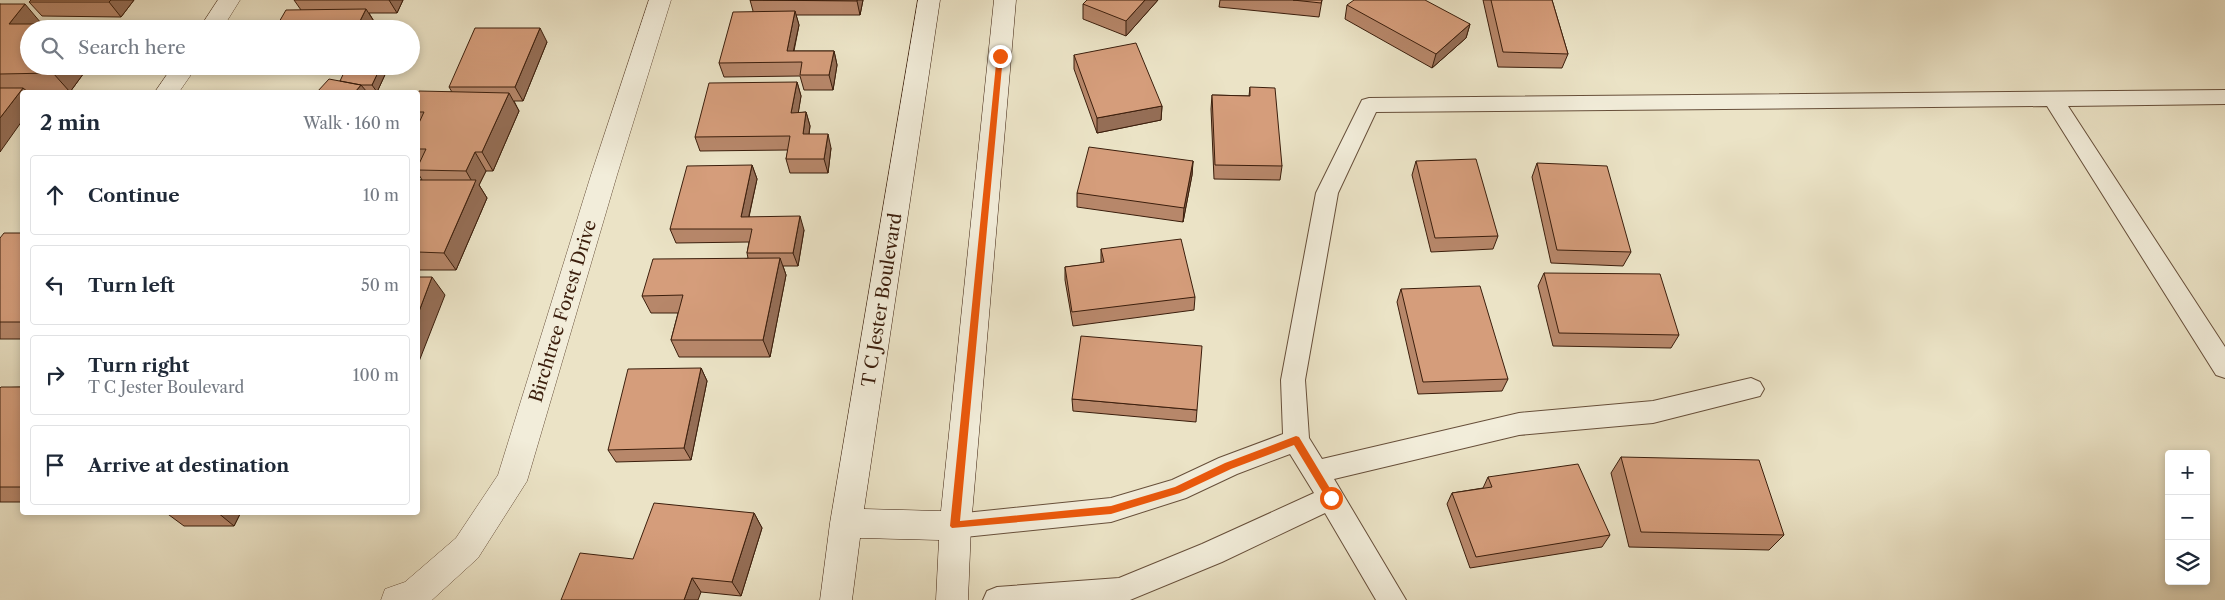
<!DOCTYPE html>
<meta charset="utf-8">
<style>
body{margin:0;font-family:"Libre Caslon Text",serif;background:#f6f6f7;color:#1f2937}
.controls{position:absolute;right:15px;bottom:15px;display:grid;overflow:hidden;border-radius:5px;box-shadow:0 2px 8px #0003}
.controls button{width:45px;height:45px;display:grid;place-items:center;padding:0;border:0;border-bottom:1px solid #e0e1e3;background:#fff;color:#1f2937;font:25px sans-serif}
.stop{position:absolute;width:15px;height:15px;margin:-11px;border:4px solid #ea580c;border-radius:50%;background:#fff}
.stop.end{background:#ea580c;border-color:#fff;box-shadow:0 1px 5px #0008}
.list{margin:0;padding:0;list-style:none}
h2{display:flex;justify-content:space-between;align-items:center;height:65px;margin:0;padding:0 20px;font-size:21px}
h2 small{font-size:16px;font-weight:400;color:#747a83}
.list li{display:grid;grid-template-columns:32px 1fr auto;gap:15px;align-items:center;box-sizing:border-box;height:80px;margin:0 10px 10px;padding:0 10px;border:1px solid #e0e1e3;border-radius:5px}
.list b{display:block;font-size:19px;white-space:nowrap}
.list p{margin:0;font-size:16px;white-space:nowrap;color:#747a83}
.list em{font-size:16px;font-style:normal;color:#747a83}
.icon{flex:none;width:28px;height:28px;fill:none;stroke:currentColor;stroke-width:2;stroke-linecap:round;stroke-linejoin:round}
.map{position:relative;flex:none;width:2225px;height:600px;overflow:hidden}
.search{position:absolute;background:#fff;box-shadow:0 2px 8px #0003;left:20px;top:20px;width:400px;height:55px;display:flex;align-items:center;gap:12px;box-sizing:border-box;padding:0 18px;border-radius:28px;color:#747a83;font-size:19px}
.panel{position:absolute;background:#fff;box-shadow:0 2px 8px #0003;left:20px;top:90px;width:400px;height:425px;border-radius:5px}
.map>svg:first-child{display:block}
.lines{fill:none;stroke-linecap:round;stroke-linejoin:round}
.lane-casing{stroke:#674f3a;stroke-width:2}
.street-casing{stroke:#674f3a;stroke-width:1}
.secondary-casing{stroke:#3b1e0c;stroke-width:1}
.lane{fill:#f2edda;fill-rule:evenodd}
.street{fill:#f2edda;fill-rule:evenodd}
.secondary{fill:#f2edda;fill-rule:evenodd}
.wall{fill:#b7876a;stroke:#3b1e0c}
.shaded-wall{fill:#956e56;stroke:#3b1e0c}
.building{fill:#d59d7b;stroke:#3b1e0c}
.route{fill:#ea580c}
.labels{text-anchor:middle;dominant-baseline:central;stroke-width:5;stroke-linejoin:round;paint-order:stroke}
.street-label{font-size:18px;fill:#3b1e0c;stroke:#f2edda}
</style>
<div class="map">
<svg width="2225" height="600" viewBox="0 0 2225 600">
<rect width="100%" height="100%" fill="#ebe3c6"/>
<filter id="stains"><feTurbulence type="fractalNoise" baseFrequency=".004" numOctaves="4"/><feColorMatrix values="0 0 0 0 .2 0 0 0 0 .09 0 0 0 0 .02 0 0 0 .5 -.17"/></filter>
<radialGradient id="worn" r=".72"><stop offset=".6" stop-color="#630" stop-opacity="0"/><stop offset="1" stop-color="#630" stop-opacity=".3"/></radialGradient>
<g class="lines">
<g class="lane-casing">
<path id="lane" d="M2225,90V104L2068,106L2225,347V378L2216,375L2047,106L1376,112L1338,193L1305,380L1309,438L1322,459L1519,413L1653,401L1751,378L1760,382L1764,389L1760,396L1653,423L1519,435L1334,479L1406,600H1376L1325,513L1222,562L1130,600H983L987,591L997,587L1119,578L1202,544L1314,493L1290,454L1237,474L1186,498L1111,522L955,538L945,535L941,526L945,517L955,514L1111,498L1172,480L1219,458L1283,434L1281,380L1316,193L1362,100L1369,98Z"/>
</g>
<g class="street-casing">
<path id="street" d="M218,0H240L222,29H199Z
M649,0H671L617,175L527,481L478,558L432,600H381L385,589L405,582L456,538L498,475L591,175Z
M173,66H197L179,92H155Z"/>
</g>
<g class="secondary-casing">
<path id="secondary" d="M918,0H940L864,509L941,511L994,0H1016L971,526L968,600H936L939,540L860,538L852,600H820L830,523Z"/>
</g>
<use href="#lane" class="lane"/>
<use href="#street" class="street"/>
<use href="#secondary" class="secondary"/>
</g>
<path class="wall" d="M31,0H134L121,17L42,16L29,2Z
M294,0H403L397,13H369L375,23L372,29H275L301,10Z
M750,0H863L860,15H796L799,25L794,51H834L837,65L833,90H804L800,76L724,77L719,63L753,11Z
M1158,0L1126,36L1083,19V4Z
M1220,0H1322L1319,17L1219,7Z
M1483,0H1552L1568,54L1562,68L1498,67Z
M0,4L41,23V24L89,66L70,92H22L0,152Z
M1347,5L1470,24L1466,38L1432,68L1345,19Z
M547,42L523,101H514L519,111L493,171H486L479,185L487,198L456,270H418V180H422L418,173V93L452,92L449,87Z
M1074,55L1162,106L1161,120L1097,133L1074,69Z
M262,66H335L332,73L268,74Z
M389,66L377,92H317L340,81Z
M797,82L801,96L798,113L806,112L810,126L809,134L831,148L828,173H790L786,159L788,150L700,151L695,137Z
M1250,87L1282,166L1280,180L1214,179L1211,109L1212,95L1249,96Z
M1193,161L1192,175L1183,222L1077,207V193Z
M1416,161L1498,236L1493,249L1431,252L1412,175Z
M1537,163L1631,252L1623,266L1551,263L1532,177Z
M752,165L757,179L749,217L804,230L798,266H783L786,275L770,357H679L671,340L678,313H651L642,296L748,258L747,253L749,242L676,243L670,229Z
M22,233V339H0V238Z
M1101,249L1195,297L1194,310L1073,326L1065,280V267L1101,263Z
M1544,273L1679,335L1671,348L1553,346L1538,286Z
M1401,289L1508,379L1502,391L1418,394L1397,302Z
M701,368L707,381L691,460L616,462L608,450Z
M22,387V502H0V388Z
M1072,399L1197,410L1196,422L1073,411Z
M1621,457L1784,535L1769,550L1629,547L1611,473Z
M1488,477L1610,535L1602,547L1470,568L1447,504L1452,493L1483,488Z
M165,512H241L234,526H184Z
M754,513L762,528L741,596L701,592L633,559Z"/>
<path class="shaded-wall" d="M111,0H134L121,17L109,2Z
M389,0H403L397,13Z
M857,0H863L860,15L857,1Z
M1145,0H1158L1126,36V21Z
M25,4L41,23L37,29L9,24Z
M366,9L375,23L372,29H356Z
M795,11L799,25L791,62L787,51Z
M90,24L95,29H87Z
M1470,24L1466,38L1432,68L1436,54Z
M540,28L547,42L523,101L515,87Z
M834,51L837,65L833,90L829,75Z
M58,66H89L70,92L53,73Z
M327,66H335L332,73Z
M381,66H389L377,92L372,85Z
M797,82L801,96L796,127L791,113Z
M361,85L367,92H355Z
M23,88L28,92H22V121L0,152V118Z
M509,93L519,111L493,171L482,152Z
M1162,106L1161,120L1097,133V118Z
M806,112L810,126L807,148L803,134Z
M828,134L831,148L828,173L824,159Z
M475,152L486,171L479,185L487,198L456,270L444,253L474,185L466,171Z
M1193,161L1192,175L1183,222L1184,208Z
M752,165L757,179L746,229L741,217Z
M800,216L804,230L798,266L793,253Z
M780,258L786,275L770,357L763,340Z
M432,277L445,295L418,364V314Z
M701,368L707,381L691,460L684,448Z
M217,512H241L234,526Z
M754,513L762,528L741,596L732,582Z
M692,578L701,592L698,600H684Z"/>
<path class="building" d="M31,0H111L109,2H29Z
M750,0H857V1Z
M1087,0H1145L1126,21L1083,4Z
M1293,0H1322L1321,3Z
M1354,0H1425L1470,24L1436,54L1347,5Z
M1491,0H1552L1568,54L1503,52Z
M0,4H25L9,24H90L87,29H29V66H58L53,73L0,74Z
M366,9L356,29H275L286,10Z
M795,11L787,51H834L829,75H800L802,62L719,63L733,12Z
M475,28H540L515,87H449Z
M1136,43L1162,106L1097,118L1074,55Z
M347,66H381L372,85H361L340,81Z
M329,79L361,85L355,92H317Z
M797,82L791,113L806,112L803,134H828L824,159H786L790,136L695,137L709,83Z
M1250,87L1275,88L1282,166L1215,165L1212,95L1250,96Z
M0,88H23L0,118Z
M419,91L509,93L482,152H475L466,171L418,170V166L426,149H418V125L424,112H418V93Z
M1089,147L1193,161L1184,208L1077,193Z
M1476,159L1498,236L1435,238L1416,161Z
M1537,163L1607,166L1631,252L1557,250Z
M752,165L741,217L800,216L793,253H747L752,229H670L687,166Z
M418,180H476L444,253L418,252Z
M4,233H22V322H0V238Z
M1181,239L1195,297L1072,312L1065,267L1104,262L1101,249Z
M780,258L763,340H671L683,295L642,296L653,259Z
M1544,273L1660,274L1679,335L1559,333Z
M418,277H432L418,314Z
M1480,286L1508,379L1423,382L1401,289Z
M1081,336L1202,346L1197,410L1072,399Z
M701,368L684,448L608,450L628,369Z
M1,387H22V487H0V388Z
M1621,457L1759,460L1784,535L1641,532Z
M1578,464L1610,535L1476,557L1452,493L1492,487L1488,477Z
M654,503L754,513L732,582L692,578L684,600H561L580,553L633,559Z"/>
<path class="route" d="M997,54L1003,56L960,521L1111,506L1175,487L1225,463L1296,436L1299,437L1334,495V501H1328L1294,445L1231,469L1180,493L1111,514L952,528L950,526Z"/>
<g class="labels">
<g class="street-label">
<text transform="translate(882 300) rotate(-81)">T C Jester Boulevard</text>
<text transform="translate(563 311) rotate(-73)">Birchtree Forest Drive</text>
</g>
</g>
<rect width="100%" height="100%" filter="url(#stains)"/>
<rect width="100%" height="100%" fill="url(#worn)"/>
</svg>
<div class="controls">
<button>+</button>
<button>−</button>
<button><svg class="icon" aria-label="layers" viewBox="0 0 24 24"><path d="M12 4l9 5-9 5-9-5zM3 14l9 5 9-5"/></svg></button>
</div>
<div class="stop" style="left:1331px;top:498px"></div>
<div class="stop end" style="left:1000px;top:56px"></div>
<div class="search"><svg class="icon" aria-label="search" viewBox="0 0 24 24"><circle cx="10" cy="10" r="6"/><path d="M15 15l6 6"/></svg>Search here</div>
<section class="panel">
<h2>2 min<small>Walk · 160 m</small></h2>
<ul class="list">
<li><svg class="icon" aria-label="ahead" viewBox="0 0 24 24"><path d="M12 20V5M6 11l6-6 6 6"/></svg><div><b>Continue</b></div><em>10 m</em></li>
<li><svg class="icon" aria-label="left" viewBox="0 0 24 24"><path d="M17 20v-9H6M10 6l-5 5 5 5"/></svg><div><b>Turn left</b></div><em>50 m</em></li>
<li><svg class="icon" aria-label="right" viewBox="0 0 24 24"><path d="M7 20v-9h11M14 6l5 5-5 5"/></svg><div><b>Turn right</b><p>T C Jester Boulevard</p></div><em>100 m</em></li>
<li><svg class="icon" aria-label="arrive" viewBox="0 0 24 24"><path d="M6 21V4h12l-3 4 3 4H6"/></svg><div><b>Arrive at destination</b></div></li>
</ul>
</section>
</div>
